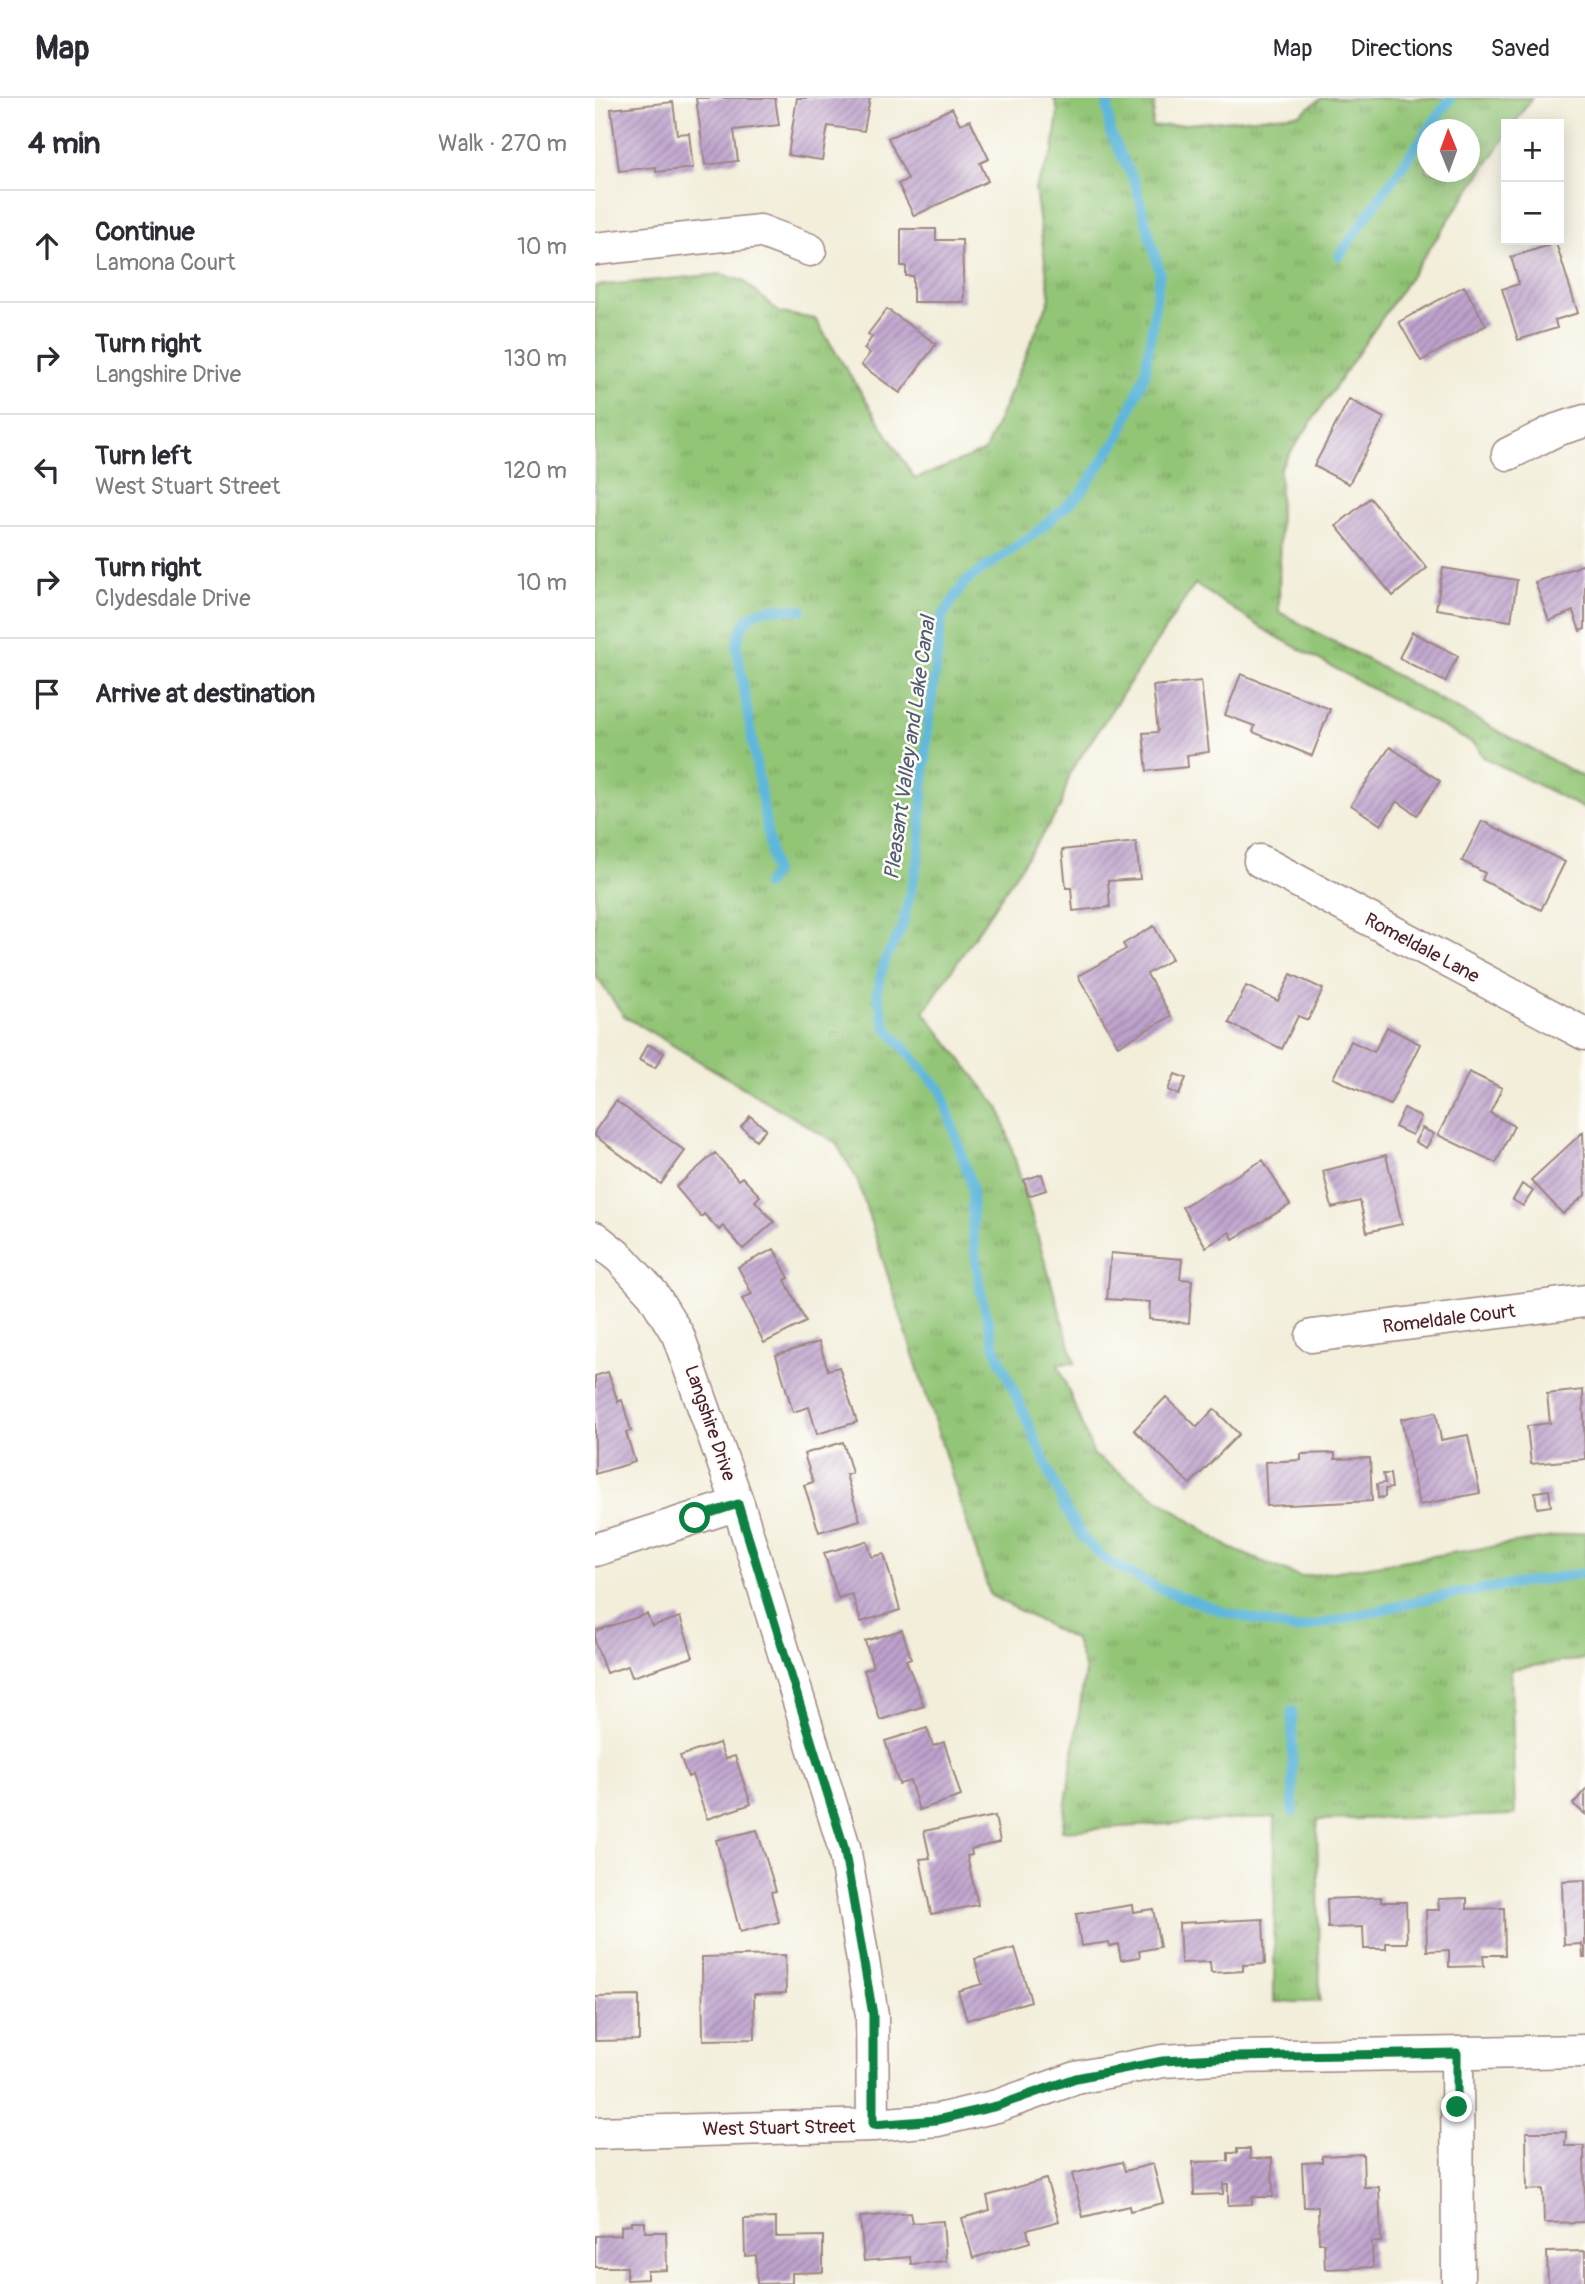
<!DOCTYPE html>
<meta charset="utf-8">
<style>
body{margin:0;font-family:Pangolin,sans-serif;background:#f7f7f7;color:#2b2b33}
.controls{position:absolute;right:21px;top:21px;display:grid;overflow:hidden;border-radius:0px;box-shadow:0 4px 18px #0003}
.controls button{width:63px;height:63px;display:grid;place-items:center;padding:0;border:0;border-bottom:2px solid #e1e1e2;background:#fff;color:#2b2b33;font:35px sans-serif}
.compass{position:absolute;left:822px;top:21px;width:63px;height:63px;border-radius:50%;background:#fff;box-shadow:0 4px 18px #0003;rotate:359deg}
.stop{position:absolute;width:21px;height:21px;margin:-16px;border:5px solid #0b8043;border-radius:50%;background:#fff}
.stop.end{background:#0b8043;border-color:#fff;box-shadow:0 2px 7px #0008}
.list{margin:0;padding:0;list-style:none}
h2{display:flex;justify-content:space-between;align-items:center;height:91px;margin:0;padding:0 28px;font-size:30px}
h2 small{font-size:23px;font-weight:400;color:#7c7c81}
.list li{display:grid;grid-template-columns:46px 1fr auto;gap:21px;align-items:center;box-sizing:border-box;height:112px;padding:0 28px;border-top:2px solid #e1e1e2}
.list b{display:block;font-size:26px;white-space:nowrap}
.list p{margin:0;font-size:23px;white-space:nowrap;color:#7c7c81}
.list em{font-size:23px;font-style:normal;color:#7c7c81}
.icon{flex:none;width:38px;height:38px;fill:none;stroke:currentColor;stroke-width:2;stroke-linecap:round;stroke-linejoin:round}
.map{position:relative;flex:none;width:990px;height:2186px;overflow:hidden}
header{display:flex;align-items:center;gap:42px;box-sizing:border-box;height:98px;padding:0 35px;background:#fff;border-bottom:2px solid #e1e1e2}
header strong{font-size:33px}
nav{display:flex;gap:38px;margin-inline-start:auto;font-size:24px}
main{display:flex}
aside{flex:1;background:#fff}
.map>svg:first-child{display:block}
.grass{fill:url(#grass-tufts);stroke:#6e7250;stroke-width:2;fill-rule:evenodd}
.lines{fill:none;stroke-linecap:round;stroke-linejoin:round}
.stream{stroke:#5eb7db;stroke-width:10}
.building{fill:url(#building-hatch)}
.minor-casing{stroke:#9e8682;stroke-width:35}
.minor{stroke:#fff;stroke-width:32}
.route{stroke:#0b8043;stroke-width:9}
.labels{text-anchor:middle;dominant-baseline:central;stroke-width:5;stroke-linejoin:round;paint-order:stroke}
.street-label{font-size:19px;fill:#4a1f2b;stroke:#fdfcf7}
.water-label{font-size:21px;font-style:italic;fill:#525c71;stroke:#fdfcf7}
</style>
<header>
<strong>Map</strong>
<nav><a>Map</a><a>Directions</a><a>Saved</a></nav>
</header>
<main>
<aside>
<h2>4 min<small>Walk · 270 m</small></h2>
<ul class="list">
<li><svg class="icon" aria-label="ahead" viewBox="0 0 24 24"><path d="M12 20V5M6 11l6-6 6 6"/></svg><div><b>Continue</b><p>Lamona Court</p></div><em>10 m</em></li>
<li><svg class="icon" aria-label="right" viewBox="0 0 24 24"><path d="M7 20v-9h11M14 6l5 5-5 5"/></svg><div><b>Turn right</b><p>Langshire Drive</p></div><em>130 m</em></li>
<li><svg class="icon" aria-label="left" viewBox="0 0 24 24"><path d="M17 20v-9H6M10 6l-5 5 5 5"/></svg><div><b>Turn left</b><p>West Stuart Street</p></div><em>120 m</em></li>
<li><svg class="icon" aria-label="right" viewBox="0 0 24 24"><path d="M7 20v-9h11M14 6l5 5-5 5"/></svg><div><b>Turn right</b><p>Clydesdale Drive</p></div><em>10 m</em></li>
<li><svg class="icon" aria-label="arrive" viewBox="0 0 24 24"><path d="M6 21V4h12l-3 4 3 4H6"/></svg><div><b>Arrive at destination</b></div></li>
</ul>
</aside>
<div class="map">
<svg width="990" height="2186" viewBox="0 0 990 2186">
<defs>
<pattern id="grass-tufts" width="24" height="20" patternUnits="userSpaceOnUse" patternTransform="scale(1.75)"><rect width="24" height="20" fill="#92c576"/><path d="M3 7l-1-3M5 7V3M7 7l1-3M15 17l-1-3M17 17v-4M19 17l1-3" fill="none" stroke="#799f61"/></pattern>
<pattern id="building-hatch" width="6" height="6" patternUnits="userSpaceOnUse" patternTransform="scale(1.75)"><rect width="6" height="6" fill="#bda2cc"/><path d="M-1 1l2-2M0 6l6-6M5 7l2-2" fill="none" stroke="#9c83a6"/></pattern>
</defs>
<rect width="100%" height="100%" fill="#fdfcf7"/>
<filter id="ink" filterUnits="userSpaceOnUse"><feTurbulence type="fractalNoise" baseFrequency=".0143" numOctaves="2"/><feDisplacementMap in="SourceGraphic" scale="14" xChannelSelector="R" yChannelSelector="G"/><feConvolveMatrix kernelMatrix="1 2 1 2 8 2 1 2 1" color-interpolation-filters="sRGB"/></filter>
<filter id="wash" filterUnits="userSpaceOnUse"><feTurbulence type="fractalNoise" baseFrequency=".00686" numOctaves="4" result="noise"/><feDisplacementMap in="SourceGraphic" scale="28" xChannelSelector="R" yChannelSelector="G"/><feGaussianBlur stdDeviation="1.57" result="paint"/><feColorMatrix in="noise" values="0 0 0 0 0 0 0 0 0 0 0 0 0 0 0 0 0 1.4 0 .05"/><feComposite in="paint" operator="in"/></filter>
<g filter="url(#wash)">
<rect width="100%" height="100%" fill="#f2eeda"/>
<path class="grass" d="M459,0H560L557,29L705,16L727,0H937L919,26H911V38L685,370L684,514L990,680V711L888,659L881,647L673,534L600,486L475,675L465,710L329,914L405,1011L480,1265L463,1266L499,1357L635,1450L705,1479L990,1434V1561L916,1571L920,1717L722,1722L725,1904H679L680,1719L467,1733L490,1573L480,1542L395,1497L262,1081L241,1045L29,918L0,877V188L127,176L148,183L185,215L220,221L320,381L390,353L455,200L440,91L458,53L463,14ZM832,32H874V74H832Z"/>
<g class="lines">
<path class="stream" d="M512,0L515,34L540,85L565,175L550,276L525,337L487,394L442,434L370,484L347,519L332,636L324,758L307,830L289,864L282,895L291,929L346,992L377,1089L378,1137L385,1191L399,1247L470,1410L488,1440L511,1462L560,1489L629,1514L701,1532L840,1499L990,1475
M833,32L856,0
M744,158L832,33
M171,787L179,775L142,550C146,507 174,508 207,512
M697,1612L698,1714"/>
</g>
<g id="blocks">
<path class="building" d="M101,0H180L184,27L139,32L143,63L110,67Z
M202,0H275L269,33L233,28L227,62L193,57Z
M78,4L82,36L94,35L98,70L61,74V69L24,73L16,11Z
M357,10L365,26L375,22L394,61L385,65L393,83L319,118L303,86L313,81L293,40Z
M306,131H341V142H367L369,204H318V178H311V168H306Z
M961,145L983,215L960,222L962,230L923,242L907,191L924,186L916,159Z
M869,188L891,227L826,263L804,224Z
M292,211L341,246L305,295L266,267L275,255L269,251L277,239L273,236Z
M754,301L789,320L754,386L719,368Z
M775,400L832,470L798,498L741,428Z
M990,466V531L985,533L978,513L954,523L940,484Z
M848,470L922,482L916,523L841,511Z
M817,534L863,558L850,584L804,560Z
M646,576L735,611L717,658L658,634L660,628L630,617Z
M606,583L614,654L592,657L593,669L552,673L548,635L563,634L558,588Z
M795,649L845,683L822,717L802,703L786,727L756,707Z
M887,723L970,764L946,812L887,782L890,775L867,763Z
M541,744L545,781L513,783L515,809L478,813L476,790H471L467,752Z
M559,828L577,861L552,876L576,918L523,948L483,878L531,851L528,846Z
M696,876L728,891L713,922L703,918L687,951L634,925L651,888L683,903Z
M792,929L825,946L795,1007L738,980L756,943L779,954Z
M52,946L69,955L60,970L44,962Z
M874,974L907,990L895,1015L919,1028L901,1065L843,1037Z
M580,976L591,980L584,997L573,992Z
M21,1003L90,1053L66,1086L0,1038V1033Z
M809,1010L826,1019L817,1037L800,1029Z
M155,1018L171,1031L161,1042L146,1029Z
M827,1030L839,1036L831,1050L820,1044Z
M988,1034L990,1097L968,1116L936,1082Z
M120,1055L143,1082L147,1079L165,1098L160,1103L179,1124L148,1151L128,1128L124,1132L109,1116L106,1119L81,1089Z
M791,1057L807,1126L772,1134L765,1103L737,1110L728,1073Z
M668,1062L695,1107L638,1141L635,1134L611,1149L587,1109Z
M447,1076L451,1092L433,1098L429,1082Z
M927,1086L938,1093L928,1108L918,1102Z
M179,1151L194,1180L190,1182L211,1224L169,1245L147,1201L157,1196L143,1169Z
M516,1155L587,1161L585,1181L597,1182L594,1225L554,1221L555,1204L512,1201Z
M224,1244L233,1272L244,1269L262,1324L222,1336L214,1309L198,1314L181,1257Z
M13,1274L23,1304L27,1302L36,1333L31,1334L40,1364L0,1376V1278Z
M988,1292L990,1361L936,1366L932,1328L955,1325L952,1296Z
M571,1299L602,1329L619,1311L644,1336L595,1386L539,1332Z
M841,1314L846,1342L873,1337L885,1395L824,1407L806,1321Z
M248,1344L257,1375L251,1377L265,1422L224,1434L209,1387L218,1384L209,1356Z
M740,1355V1361L775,1360L777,1403L672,1408L670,1364L706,1362V1356Z
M788,1376H795L797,1390L790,1391V1399L783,1400L782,1386L790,1385Z
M954,1392L956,1408L942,1410L940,1394Z
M272,1443L277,1459L289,1456L305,1512L266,1524L257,1496L243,1500L229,1455Z
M52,1516L57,1528L85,1519L98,1559L37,1579L33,1568L11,1575L0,1544V1533Z
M307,1532L316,1560L311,1562L329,1608L285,1622L269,1572L278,1569L270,1543Z
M332,1630L338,1648L349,1644L366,1698L324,1712L315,1683L304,1686L290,1643Z
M124,1645L130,1661L140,1658L156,1706L112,1721L97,1677L93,1679L85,1658Z
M990,1692V1716L978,1706Z
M400,1718L405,1744L376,1751L377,1757L372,1758L383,1807L336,1816L325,1761L335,1760L329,1733Z
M162,1732L181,1793L176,1794L184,1824L145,1834L121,1742Z
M990,1782V1860H988L987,1846L969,1847L967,1783Z
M786,1799V1804H811L812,1845H791V1851H769L768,1829L733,1830L732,1801Z
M872,1800V1811L909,1810L910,1857H888L889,1868L854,1869V1852L832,1853L831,1812H844L843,1801Z
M537,1807L538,1814L558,1811L565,1849L544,1853L545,1859L526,1862L523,1846L515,1848L514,1844L486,1848L481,1816Z
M668,1821L670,1866L648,1867V1873L616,1875L615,1864L586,1865L584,1825Z
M420,1850L436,1903L372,1922L363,1893L387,1886L380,1861Z
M190,1857L191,1895L159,1896L160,1941L108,1942L107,1859Z
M44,1898V1942L0,1943V1899Z
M931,2034H971L970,2048H989L990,2124L949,2125L948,2091L932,2092Z
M642,2051H655V2061L677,2060L678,2099H657V2106L633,2107V2086H628V2096L599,2097L598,2064L633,2063V2055H642Z
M768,2056L769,2089H784L786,2144H777L778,2169L730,2171L729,2145H724L723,2109H709L707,2065L727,2064V2058Z
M527,2064L530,2073L558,2066L568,2105L535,2113L534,2108L488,2119L477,2076Z
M451,2081L464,2123L432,2132L435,2144L378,2160L367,2120L395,2112L392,2098Z
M315,2115L317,2125L348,2123L351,2163L316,2166L315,2159L269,2163L265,2119Z
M181,2120V2139L228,2138V2174L197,2175V2185L162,2186L161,2157L150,2158L149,2121Z
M36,2124H50V2134H71L72,2172L52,2173V2181L32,2182V2169H0V2138L26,2137V2128L36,2127Z
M990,2153V2186H953L952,2154Z"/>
</g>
</g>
<g filter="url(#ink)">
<use href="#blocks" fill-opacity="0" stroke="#9e8682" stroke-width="2"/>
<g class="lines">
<g class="minor-casing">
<path id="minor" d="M0,151L165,133L215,152
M913,356L961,332L990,323
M665,763L990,936
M0,1140L25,1160L58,1196L83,1237L143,1406L249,1749L277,1917L278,2027
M717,1238L990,1203
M0,1452L143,1406
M862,1955L863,2186
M0,2035L278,2027L343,2022L402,2008L481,1980L568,1963L640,1959L990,1953"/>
</g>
<use href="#minor" class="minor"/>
</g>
</g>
<g class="lines" filter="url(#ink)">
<path class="route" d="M100,1420L143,1406L249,1749L278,1917V2027L342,2022L402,2008L481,1980L568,1963L640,1959L862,1955V2009"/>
</g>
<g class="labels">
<g class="street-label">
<text transform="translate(827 850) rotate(28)">Romeldale Lane</text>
<text transform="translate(854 1221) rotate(-7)">Romeldale Court</text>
<text transform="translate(115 1325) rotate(71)">Langshire Drive</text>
<text transform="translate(184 2030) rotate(-1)">West Stuart Street</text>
</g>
<g class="water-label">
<text transform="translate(315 650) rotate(-82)">Pleasant Valley and Lake Canal</text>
</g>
</g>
</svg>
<div class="controls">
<button>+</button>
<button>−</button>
</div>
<svg class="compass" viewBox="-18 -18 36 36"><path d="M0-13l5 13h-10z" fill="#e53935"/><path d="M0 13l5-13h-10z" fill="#7c7c81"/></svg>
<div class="stop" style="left:100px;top:1420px"></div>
<div class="stop end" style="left:862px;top:2009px"></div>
</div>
</main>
